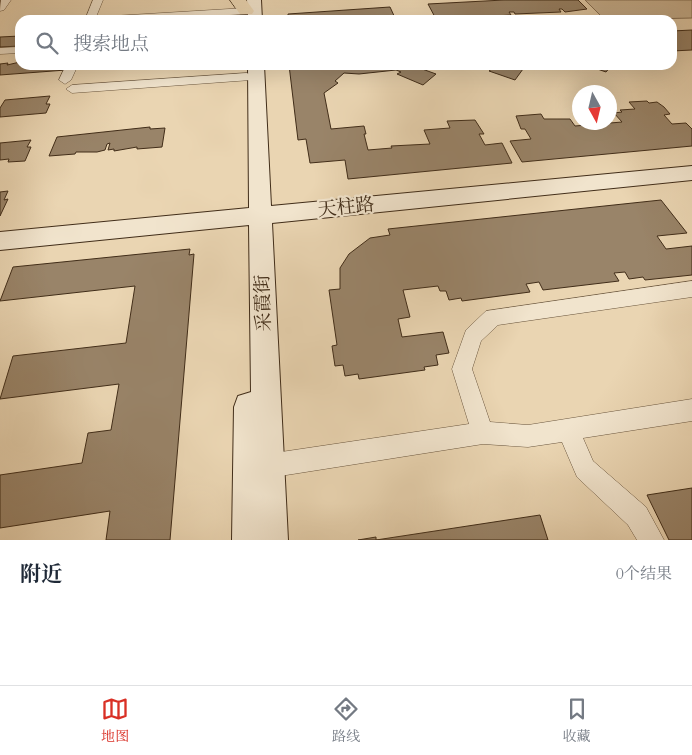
<!DOCTYPE html>
<html lang="zh">
<meta charset="utf-8">
<style>
body{margin:0;font-family:Cardo,"Noto Serif SC",serif;background:#f6f6f7;color:#1f2937}
.compass{position:absolute;left:572px;top:85px;width:45px;height:45px;border-radius:50%;background:#fff;box-shadow:0 5px 20px #0002;rotate:172deg}
.list{margin:0;padding:0;list-style:none}
h2{display:flex;justify-content:space-between;align-items:center;height:65px;margin:0;padding:0 20px;font-size:21px}
h2 small{font-size:16px;font-weight:400;color:#747a83}
.icon{flex:none;width:28px;height:28px;fill:none;stroke:currentColor;stroke-width:2;stroke-linecap:round;stroke-linejoin:round}
.map{position:relative;flex:none;width:692px;height:540px;overflow:hidden}
.search{position:absolute;background:#fff;box-shadow:0 5px 20px #0002;left:15px;right:15px;top:15px;height:55px;display:flex;align-items:center;gap:12px;box-sizing:border-box;padding:0 18px;border-radius:15px;color:#747a83;font-size:19px}
.sheet{height:145px;background:#fff}
nav{display:flex;justify-content:space-around;align-items:center;box-sizing:border-box;height:70px;border-top:1px solid #e0e1e3;background:#fff;font-size:14px;color:#747a83}
nav a{display:grid;justify-items:center;gap:2px}
nav .on{color:#d93025}
.map>svg:first-child{display:block}
.green{fill:#cdb898;stroke:#877258}
.building{fill:#998469;stroke:#412d19}
.lines{fill:none;stroke-linecap:round;stroke-linejoin:round}
.street-casing{stroke:#6b573f;stroke-width:1}
.secondary-casing{stroke:#412d19;stroke-width:2}
.highway-casing{stroke:#412d19;stroke-width:1}
.street{fill:#f1e4cd;fill-rule:evenodd}
.secondary{fill:#f1e4cd;fill-rule:evenodd}
.highway{fill:#ead5b2;fill-rule:evenodd}
.labels{text-anchor:middle;dominant-baseline:central;stroke-width:4.5;stroke-linejoin:round;paint-order:stroke}
.street-label{font-size:19px;fill:#412d19;stroke:#f1e4cd}
</style>
<div class="map">
<svg width="692" height="540" viewBox="0 0 692 540">
<rect width="100%" height="100%" fill="#ead5b2"/>
<filter id="stains"><feTurbulence type="fractalNoise" baseFrequency=".004" numOctaves="4"/><feColorMatrix values="0 0 0 0 .2 0 0 0 0 .09 0 0 0 0 .02 0 0 0 .5 -.17"/></filter>
<radialGradient id="worn" r=".72"><stop offset=".6" stop-color="#630" stop-opacity="0"/><stop offset="1" stop-color="#630" stop-opacity=".3"/></radialGradient>
<path class="green" d="M585,0H692V18L605,20Z"/>
<path class="building" d="M504,0H578L587,9L565,12L562,9H559L561,12L515,14L514,12H509L511,15L464,18L463,16H459L461,18L436,19L428,4Z
M390,7L396,20H288V14Z
M180,14L179,19L216,17V20H135Z
M692,30V50L672,51V31Z
M20,36V46L0,47V37Z
M20,62V65H68L66,70L0,75V64L8,63L7,65Z
M289,65H403L408,67L411,65L436,74L423,85L397,74L401,72L396,70L359,74L344,73L335,81L338,83L324,93L331,129L364,126L366,134H364L368,150L392,148L391,146L430,144L424,130L450,128L447,121L475,120L484,134H479L485,145L502,143L512,163L348,179L345,160L310,163L306,139L298,140Z
M497,65H522L519,68L523,69L515,80L489,71Z
M586,65H612L606,72Z
M50,96L46,104H50L46,113L0,117V108L5,100Z
M647,101L649,103L657,102L664,107L670,114L664,115L672,124L686,123L692,129V146L522,162L510,141L531,139L525,129H521L516,116L541,114L544,119H570L575,126L622,122L614,113L622,112L620,110L635,109L629,102Z
M150,127V129L165,128L162,147L137,149V147L114,151V149L108,150L110,143L107,144L105,150L97,152H76L75,154L49,156L57,137Z
M31,140L27,147H31L25,161L8,162L9,159L0,160V143Z
M8,191L4,200L8,199L0,216V192Z
M661,200L687,233L657,236L666,249L692,246V275L645,280L643,277L629,279L625,272L614,273L619,281L543,290L539,282L526,284L530,292L462,301L461,298L449,300L446,291H440L438,286L403,290L410,317L398,319L402,337L443,332L449,353L436,355L438,365L424,367L425,370L359,379L358,374L345,376L343,365L335,366L332,346L337,345L329,290L340,289V268L349,254L370,238L390,235L388,229Z
M190,249L189,255L194,254L170,540H106L110,511L0,528V475L82,463L88,433L111,430L119,384L0,399L13,356L126,343L135,286L0,301L13,267Z
M692,488V540H669L647,495Z
M540,515L548,540H358L376,537V540Z"/>
<g class="lines">
<g class="street-casing">
<path id="street" d="M1,0H11L4,10L0,11Z
M93,0H103L96,17L246,8L251,11L246,14L146,20H85Z
M20,47V53L0,54V48Z
M66,65H78L71,80L65,84L59,80Z
M247,73L253,77L251,80L72,93L66,89L72,85Z
M692,281V297L498,325L481,341L472,369L490,422L528,425L692,399V421L583,438L593,461L646,507L664,540H637L628,525L577,477L562,442L528,447L483,444L261,479L253,475L249,467L253,459L261,455L469,424L452,369L466,330L486,311Z"/>
</g>
<g class="secondary-casing">
<path id="secondary" d="M247,0H261L262,20H248Z
M248,65H264L271,206L692,166V180L272,223L288,540H232L234,407L238,396L251,392L249,225L0,250V232L249,208Z"/>
</g>
<g class="highway-casing">
<path id="highway" d="M230,0H246L254,11L252,14H240Z"/>
</g>
<use href="#street" class="street"/>
<use href="#secondary" class="secondary"/>
<use href="#highway" class="highway"/>
</g>
<g class="labels">
<g class="street-label">
<text transform="translate(346 207) rotate(-6)">天柱路</text>
<text transform="translate(263 303) rotate(-92)">采霞街</text>
</g>
</g>
<rect width="100%" height="100%" filter="url(#stains)"/>
<rect width="100%" height="100%" fill="url(#worn)"/>
</svg>
<svg class="compass" viewBox="-18 -18 36 36"><path d="M0-13l5 13h-10z" fill="#e53935"/><path d="M0 13l5-13h-10z" fill="#747a83"/></svg>
<div class="search"><svg class="icon" aria-label="search" viewBox="0 0 24 24"><circle cx="10" cy="10" r="6"/><path d="M15 15l6 6"/></svg>搜索地点</div>
</div>
<section class="sheet">
<h2>附近<small>0个结果</small></h2>
<ul class="list">
</ul>
</section>
<nav>
<a class="on"><svg class="icon" aria-label="map" viewBox="0 0 24 24"><path d="M3 6l6-2 6 2 6-2v14l-6 2-6-2-6 2zM9 4v14M15 6v14"/></svg>地图</a>
<a><svg class="icon" aria-label="directions" viewBox="0 0 24 24"><path d="M12 3l9 9-9 9-9-9zM9 14v-3h6M13 9l2 2-2 2"/></svg>路线</a>
<a><svg class="icon" aria-label="saved" viewBox="0 0 24 24"><path d="M7 4h10v16l-5-4-5 4z"/></svg>收藏</a>
</nav>
